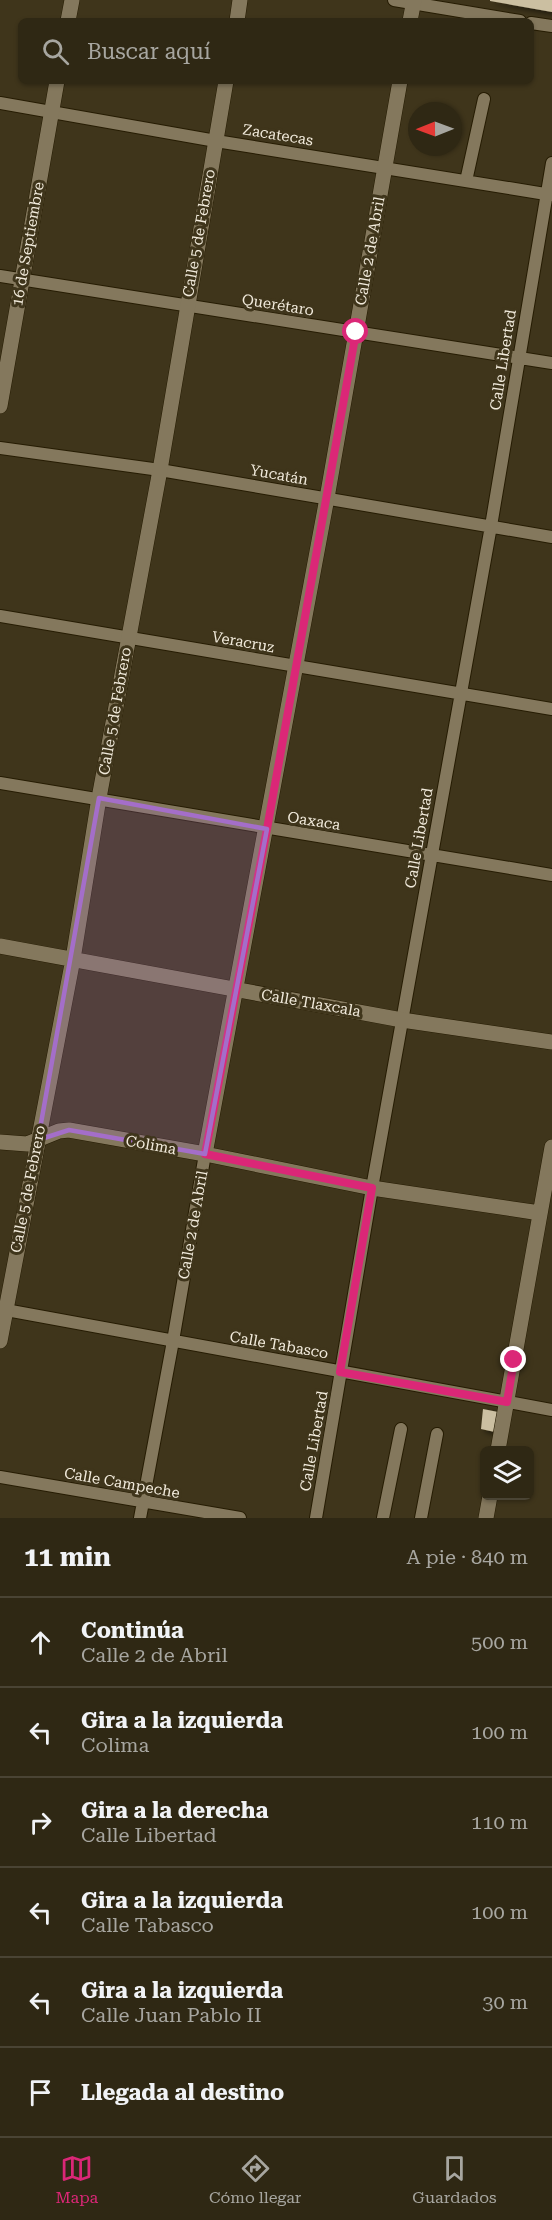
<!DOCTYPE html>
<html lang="es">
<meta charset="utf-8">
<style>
body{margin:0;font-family:"Roboto Serif",serif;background:#3b3422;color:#f1f3f6}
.controls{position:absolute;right:18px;bottom:18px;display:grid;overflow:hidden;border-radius:9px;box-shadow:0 2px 4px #0004}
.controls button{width:54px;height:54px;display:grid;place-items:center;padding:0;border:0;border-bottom:2px solid #4a4434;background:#2f2814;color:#f1f3f6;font:30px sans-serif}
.compass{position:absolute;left:408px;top:102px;width:54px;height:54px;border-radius:50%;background:#2f2814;box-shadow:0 2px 4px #0004;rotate:269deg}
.stop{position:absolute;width:18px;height:18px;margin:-14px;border:4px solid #db2777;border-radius:50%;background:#fff}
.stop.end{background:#db2777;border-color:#fff;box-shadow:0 2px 6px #0008}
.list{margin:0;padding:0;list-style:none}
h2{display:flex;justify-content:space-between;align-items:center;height:78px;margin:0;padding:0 24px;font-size:26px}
h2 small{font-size:20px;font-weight:400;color:#a7a6a0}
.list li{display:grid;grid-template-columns:39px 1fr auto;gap:18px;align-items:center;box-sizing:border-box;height:90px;padding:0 24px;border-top:2px solid #4a4434}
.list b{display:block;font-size:22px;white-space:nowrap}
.list p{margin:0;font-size:20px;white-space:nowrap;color:#a7a6a0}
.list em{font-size:20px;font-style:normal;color:#a7a6a0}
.icon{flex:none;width:33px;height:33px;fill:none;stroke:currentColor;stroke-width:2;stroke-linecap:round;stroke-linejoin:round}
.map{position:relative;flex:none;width:552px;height:1518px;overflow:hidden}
.search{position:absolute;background:#2f2814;box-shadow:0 2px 4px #0004;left:18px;right:18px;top:18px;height:66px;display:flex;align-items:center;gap:15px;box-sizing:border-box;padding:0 21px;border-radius:9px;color:#a7a6a0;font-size:22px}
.sheet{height:618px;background:#2f2814}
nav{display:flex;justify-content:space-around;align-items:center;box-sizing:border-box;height:84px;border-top:2px solid #4a4434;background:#2f2814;font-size:16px;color:#a7a6a0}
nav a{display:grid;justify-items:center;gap:3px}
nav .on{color:#db2777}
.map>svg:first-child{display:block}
.building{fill:#cbbfa1;filter:url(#shadow)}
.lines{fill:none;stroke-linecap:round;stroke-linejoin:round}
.minor-casing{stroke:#261c03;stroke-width:14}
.tertiary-casing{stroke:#261c03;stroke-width:16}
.minor{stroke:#84785d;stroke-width:12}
.tertiary{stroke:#84785d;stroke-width:15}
.route{stroke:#db2777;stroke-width:8}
.marked{fill:#a46ec9;fill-opacity:0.2;stroke:#a46ec9;stroke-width:4.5;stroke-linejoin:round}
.labels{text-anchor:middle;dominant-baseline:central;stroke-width:6;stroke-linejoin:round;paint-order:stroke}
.street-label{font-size:15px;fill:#f1eadb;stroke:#3f351b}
</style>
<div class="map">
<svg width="552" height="1518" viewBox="0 0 552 1518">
<defs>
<filter id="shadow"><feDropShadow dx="4" dy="2.5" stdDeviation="3" flood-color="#0009"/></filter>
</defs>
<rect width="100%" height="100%" fill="#3f351b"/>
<path class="building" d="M490,0H552V12L490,1Z
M483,1409L498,1412L495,1432L481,1429Z"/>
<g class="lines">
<g class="minor-casing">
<path id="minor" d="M394,0L520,21
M531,23L552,26
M0,103L216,141L552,195
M466,181L484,99
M0,276L552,363
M0,448L160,470L552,537
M0,616L552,709
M0,783L552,875
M0,1309L552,1410
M0,1477L240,1518
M140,1518L173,1341L205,1154
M316,1518L372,1188L491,526L552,163
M383,1518L401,1429
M421,1518L437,1434"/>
</g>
<g class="tertiary-casing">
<path id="tertiary" d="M68,21L72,0
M237,21L240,0
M410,21L414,0
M0,406L57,81
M0,946L402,1020L552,1042
M0,1142L27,1144L59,1131L69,1130L205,1154L372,1188L540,1213
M205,1154L327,498L400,81
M0,1341L73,959L99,798L160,470L226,81
M498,1450L552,1147
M486,1518L490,1496"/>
</g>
<use href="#minor" class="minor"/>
<use href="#tertiary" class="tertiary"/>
</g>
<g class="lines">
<path class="route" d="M356,332L267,829L205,1154L372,1188L340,1372L507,1402L514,1360"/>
</g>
<path class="marked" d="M99,798L267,829L205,1154L69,1130L38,1140Z"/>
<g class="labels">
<g class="street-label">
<text transform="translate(278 135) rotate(9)">Zacatecas</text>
<text transform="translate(199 233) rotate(-80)">Calle 5 de Febrero</text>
<text transform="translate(28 244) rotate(-80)">16 de Septiembre</text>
<text transform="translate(370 251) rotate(-80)">Calle 2 de Abril</text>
<text transform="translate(278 305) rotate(9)">Querétaro</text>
<text transform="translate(503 360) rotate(-81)">Calle Libertad</text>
<text transform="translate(279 475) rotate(10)">Yucatán</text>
<text transform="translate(243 642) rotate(10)">Veracruz</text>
<text transform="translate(115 711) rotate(-80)">Calle 5 de Febrero</text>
<text transform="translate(314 821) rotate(9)">Oaxaca</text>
<text transform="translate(419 838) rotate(-80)">Calle Libertad</text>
<text transform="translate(311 1003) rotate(10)">Calle Tlaxcala</text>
<text transform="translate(151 1145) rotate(10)">Colima</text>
<text transform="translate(28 1189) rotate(-79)">Calle 5 de Febrero</text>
<text transform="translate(193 1225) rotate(-80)">Calle 2 de Abril</text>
<text transform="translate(279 1345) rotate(10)">Calle Tabasco</text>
<text transform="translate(314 1441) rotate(-80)">Calle Libertad</text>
<text transform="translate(122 1483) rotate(10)">Calle Campeche</text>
</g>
</g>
</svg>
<div class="controls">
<button><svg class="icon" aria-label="layers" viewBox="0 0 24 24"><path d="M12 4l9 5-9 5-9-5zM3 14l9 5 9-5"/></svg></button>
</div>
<svg class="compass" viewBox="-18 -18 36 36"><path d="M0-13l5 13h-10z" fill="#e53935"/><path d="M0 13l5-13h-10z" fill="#a7a6a0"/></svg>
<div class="stop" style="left:356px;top:332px"></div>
<div class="stop end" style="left:514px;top:1360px"></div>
<div class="search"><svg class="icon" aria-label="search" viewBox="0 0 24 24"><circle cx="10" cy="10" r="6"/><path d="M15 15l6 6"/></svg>Buscar aquí</div>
</div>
<section class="sheet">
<h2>11 min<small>A pie · 840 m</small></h2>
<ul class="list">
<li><svg class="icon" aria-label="ahead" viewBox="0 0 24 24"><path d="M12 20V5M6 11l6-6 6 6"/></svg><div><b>Continúa</b><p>Calle 2 de Abril</p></div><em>500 m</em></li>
<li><svg class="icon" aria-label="left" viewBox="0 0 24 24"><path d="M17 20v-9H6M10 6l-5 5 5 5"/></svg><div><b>Gira a la izquierda</b><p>Colima</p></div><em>100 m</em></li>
<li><svg class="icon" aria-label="right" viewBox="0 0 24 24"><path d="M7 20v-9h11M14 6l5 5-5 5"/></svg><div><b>Gira a la derecha</b><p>Calle Libertad</p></div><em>110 m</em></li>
<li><svg class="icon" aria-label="left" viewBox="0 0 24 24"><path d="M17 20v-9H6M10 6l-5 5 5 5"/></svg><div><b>Gira a la izquierda</b><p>Calle Tabasco</p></div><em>100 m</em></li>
<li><svg class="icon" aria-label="left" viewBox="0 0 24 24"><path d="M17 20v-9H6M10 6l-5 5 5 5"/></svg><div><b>Gira a la izquierda</b><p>Calle Juan Pablo II</p></div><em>30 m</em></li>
<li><svg class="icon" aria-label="arrive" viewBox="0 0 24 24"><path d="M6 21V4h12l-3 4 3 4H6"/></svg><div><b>Llegada al destino</b></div></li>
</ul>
</section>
<nav>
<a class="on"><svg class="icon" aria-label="map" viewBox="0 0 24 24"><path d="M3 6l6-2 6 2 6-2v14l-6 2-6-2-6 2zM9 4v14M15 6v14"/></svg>Mapa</a>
<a><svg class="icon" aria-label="directions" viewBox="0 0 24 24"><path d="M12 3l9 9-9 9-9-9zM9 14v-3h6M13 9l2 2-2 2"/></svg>Cómo llegar</a>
<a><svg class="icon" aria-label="saved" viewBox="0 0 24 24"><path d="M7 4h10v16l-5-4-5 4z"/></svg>Guardados</a>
</nav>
